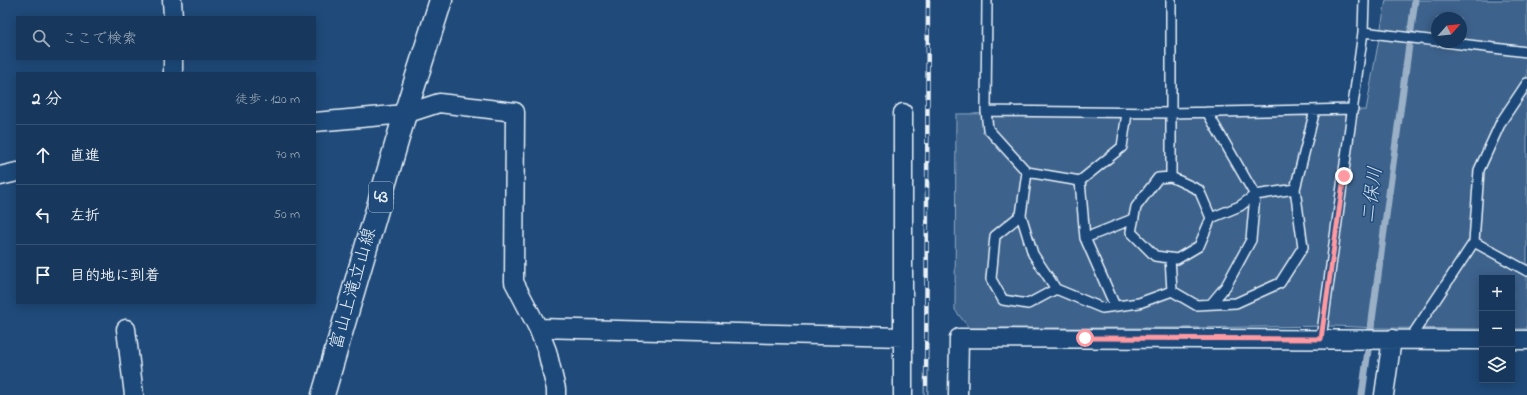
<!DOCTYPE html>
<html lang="ja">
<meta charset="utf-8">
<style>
body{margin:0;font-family:"Indie Flower","Klee One",sans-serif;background:#203f62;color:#f1f3f6}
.controls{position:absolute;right:12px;bottom:12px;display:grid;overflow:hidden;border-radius:0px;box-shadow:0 2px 10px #0003}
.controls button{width:36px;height:36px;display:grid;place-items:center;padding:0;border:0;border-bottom:1px solid #365272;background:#17385c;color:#f1f3f6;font:20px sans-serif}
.compass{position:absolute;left:1431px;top:12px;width:36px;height:36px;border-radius:50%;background:#17385c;box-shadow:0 2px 10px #0003;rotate:63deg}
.stop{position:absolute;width:12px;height:12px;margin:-9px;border:3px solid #ff9aa2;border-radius:50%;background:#fff}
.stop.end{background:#ff9aa2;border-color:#fff;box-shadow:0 1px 4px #0008}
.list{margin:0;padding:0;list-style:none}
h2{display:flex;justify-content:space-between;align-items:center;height:52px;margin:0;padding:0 16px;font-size:17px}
h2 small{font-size:13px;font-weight:400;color:#9eacbb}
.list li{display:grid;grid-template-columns:26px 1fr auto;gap:12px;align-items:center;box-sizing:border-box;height:60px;padding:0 16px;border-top:1px solid #365272}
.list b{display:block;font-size:15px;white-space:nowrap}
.list em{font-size:13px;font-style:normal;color:#9eacbb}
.icon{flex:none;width:22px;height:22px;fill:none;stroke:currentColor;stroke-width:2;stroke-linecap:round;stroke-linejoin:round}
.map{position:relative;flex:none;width:1527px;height:395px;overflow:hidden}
.search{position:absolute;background:#17385c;box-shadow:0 2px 10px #0003;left:16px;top:16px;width:300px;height:44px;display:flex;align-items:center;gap:10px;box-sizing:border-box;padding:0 14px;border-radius:0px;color:#9eacbb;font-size:15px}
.panel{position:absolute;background:#17385c;box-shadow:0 2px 10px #0003;left:16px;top:72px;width:300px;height:232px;border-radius:0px}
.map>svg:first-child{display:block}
.green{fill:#3c628c;stroke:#92aac2;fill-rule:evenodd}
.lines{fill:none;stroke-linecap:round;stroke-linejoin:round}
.stream{stroke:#9ab0c7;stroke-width:7}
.service-casing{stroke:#e8f1f8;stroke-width:12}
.minor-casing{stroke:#e8f1f8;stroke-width:21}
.primary-casing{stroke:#e8f1f8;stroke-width:25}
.service{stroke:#1f4a7a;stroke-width:9}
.minor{stroke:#1f4a7a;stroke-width:18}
.primary{stroke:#1f4a7a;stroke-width:22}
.rail-casing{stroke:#e8f1f8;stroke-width:4.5}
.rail{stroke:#1f4a7a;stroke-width:3;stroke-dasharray:9;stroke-linecap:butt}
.route{stroke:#ff9aa2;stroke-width:5}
.labels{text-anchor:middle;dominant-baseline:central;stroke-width:3;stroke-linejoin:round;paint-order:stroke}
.shield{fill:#1f4a7a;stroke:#acbfd2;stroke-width:1}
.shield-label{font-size:17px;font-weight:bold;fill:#e8f1f8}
.street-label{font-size:18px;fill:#e8f1f8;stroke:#1f4a7a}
.water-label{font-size:19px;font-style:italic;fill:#d4e1ec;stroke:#1f4a7a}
</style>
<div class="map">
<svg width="1527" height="395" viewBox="0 0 1527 395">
<rect width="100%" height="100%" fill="#1f4a7a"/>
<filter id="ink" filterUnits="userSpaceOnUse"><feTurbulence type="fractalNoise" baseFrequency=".025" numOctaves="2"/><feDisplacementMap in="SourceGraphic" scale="8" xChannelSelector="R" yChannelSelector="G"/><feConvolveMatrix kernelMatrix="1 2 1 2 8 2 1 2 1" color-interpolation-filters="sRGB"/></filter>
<g filter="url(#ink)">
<path class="green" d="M1386,0H1527V329H1512V278H1482V329L1378,328L1335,326L1177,328H969L955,310L956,114L1366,110ZM1437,18H1461V42H1437Z"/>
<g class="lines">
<path class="stream" d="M1362,395L1415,0"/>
<g class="service-casing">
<path id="service" d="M987,0L986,111L1171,113L1353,109
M1363,32L1437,41
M1444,42L1527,52
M1527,83L1501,122L1479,170L1474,242L1527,271
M986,111L988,129L1027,172L1080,181L1122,147L1127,113
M1207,112L1255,195L1295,189L1315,110
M1027,172L1021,215L1033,254L1056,289L1102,308L1139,303L1172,291
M1171,177L1199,190L1211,218L1199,246L1177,259L1155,256L1131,232L1136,207L1158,178Z
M1171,177V0
M1080,181L1085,238L1133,219
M1021,215L995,236L991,279L1003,300L1028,304L1056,289
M1211,218L1240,206L1255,195
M1085,238L1115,306
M1170,258L1172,291L1196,305L1236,303L1280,283L1303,247L1295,189
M1211,304L1226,286L1251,240L1255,195
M1321,339L1363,32L1364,0
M1409,340L1474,242"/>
</g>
<g class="minor-casing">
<path id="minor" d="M172,0L173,17
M173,59V73
M315,122L405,114L439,103L515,112L514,282L538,328L547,351L556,389V395
M0,176L17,172
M538,328L903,337V113
M126,329L134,395
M1512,340H1527
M903,395V337
M958,395L959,338L1482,340
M1384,395L1392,339"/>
</g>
<g class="primary-casing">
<path id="primary" d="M323,395L405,114L441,0"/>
</g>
<use href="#service" class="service"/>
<use href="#minor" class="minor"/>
<use href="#primary" class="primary"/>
<g class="rail-casing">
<path id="rail" d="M926,395L928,0"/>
</g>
<use href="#rail" class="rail"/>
</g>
</g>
<g class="lines" filter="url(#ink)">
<path class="route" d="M1085,338L1321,339L1344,176"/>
</g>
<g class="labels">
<rect class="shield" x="369" y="182" width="24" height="30" rx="3"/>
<g class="shield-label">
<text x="381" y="197">43</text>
</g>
<g class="street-label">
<text transform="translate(354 289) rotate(-74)">富山上滝立山線</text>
</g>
<g class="water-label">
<text transform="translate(1373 195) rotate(-82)">二保川</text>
</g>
</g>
</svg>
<div class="controls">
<button>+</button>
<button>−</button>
<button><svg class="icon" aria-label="layers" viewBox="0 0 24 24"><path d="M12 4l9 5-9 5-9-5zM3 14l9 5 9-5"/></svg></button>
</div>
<svg class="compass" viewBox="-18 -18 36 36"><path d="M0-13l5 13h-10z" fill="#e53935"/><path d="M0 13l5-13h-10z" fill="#9eacbb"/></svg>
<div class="stop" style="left:1085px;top:338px"></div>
<div class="stop end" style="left:1344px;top:176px"></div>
<div class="search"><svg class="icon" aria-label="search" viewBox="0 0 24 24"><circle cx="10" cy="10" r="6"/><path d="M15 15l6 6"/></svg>ここで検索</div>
<section class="panel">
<h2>2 分<small>徒歩 · 120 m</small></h2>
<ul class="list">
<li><svg class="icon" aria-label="ahead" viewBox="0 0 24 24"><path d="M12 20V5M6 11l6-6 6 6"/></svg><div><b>直進</b></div><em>70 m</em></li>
<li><svg class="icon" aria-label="left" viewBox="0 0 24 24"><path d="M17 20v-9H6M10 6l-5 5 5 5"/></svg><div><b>左折</b></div><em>50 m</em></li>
<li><svg class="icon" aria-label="arrive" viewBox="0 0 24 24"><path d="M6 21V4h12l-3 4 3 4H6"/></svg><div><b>目的地に到着</b></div></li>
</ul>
</section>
</div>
